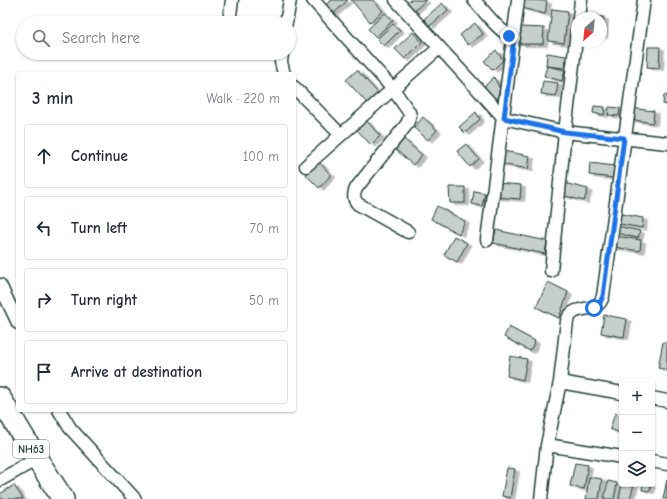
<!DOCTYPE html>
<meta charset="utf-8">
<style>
body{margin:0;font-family:"Comic Neue",sans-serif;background:#f6f6f7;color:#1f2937}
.controls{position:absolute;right:12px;bottom:12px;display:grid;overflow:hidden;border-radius:4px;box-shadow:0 1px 3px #0004}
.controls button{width:36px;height:36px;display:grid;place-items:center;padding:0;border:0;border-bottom:1px solid #e0e1e3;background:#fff;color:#1f2937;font:20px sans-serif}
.compass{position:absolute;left:571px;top:12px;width:36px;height:36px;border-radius:50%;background:#fff;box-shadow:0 1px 3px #0004;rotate:207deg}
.stop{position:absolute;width:12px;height:12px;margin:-9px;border:3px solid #1a73e8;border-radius:50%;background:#fff}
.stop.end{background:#1a73e8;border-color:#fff;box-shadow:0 1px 4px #0008}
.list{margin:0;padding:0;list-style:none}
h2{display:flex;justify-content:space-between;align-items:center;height:52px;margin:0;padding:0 16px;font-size:17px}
h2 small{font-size:13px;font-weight:400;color:#747a83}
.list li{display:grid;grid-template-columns:26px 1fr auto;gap:12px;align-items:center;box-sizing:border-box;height:64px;margin:0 8px 8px;padding:0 8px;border:1px solid #e0e1e3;border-radius:4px}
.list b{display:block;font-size:15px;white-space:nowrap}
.list em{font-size:13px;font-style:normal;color:#747a83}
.icon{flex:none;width:22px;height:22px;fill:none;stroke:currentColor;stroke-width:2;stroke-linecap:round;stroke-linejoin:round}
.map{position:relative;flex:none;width:667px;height:499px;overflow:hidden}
.search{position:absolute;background:#fff;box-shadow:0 1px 3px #0004;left:16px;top:16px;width:280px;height:44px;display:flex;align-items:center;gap:10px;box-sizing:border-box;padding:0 14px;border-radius:22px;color:#747a83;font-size:15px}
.panel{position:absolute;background:#fff;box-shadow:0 1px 3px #0004;left:16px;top:72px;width:280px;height:340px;border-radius:4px}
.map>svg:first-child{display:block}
.building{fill:#c7cfcc;stroke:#1f3d34;filter:url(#shadow)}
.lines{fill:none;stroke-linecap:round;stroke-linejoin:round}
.minor-casing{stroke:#1f3d34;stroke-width:15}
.trunk-casing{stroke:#1f3d34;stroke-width:24}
.minor{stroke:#fff;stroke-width:12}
.trunk{stroke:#fff;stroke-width:21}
.route{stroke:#1a73e8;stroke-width:5}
.labels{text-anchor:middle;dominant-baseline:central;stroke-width:3;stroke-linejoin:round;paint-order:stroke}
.shield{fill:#fff;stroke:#627771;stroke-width:1}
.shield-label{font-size:11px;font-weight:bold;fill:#1f3d34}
</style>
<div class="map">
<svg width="667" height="499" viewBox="0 0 667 499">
<defs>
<filter id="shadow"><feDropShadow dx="4.5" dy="2.5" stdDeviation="0" flood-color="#0004"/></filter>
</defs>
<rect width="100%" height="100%" fill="#fff"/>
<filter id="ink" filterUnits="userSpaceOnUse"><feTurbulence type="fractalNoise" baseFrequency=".025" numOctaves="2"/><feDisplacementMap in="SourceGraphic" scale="8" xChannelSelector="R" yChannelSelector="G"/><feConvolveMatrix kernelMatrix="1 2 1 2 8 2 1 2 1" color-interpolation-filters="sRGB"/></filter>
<g filter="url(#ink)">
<path class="building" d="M332,0H348L332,15L324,6Z
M351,0H373L383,11L370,22Z
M410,0H426L413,12L405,4Z
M523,0L547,1L545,14L522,8Z
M442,3L448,10L430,26L424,19Z
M552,9L568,11L564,43L548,41Z
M385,13L393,20L376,37L368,29Z
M581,16L604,17L603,36H601V18H580Z
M253,20L274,21V23H253Z
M475,23L483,34L468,45L460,35Z
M393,24L400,30L384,46L377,39Z
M521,27L544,28L543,44H520Z
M413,32L422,42L405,59L395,49Z
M648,47H660L659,68L647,67Z
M496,50L503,60L493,70L484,61Z
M547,53L566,56L565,68L546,66Z
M547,66L565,70L562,81L544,76Z
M357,70L378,93L367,103L346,80Z
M494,77L500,89L491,116L475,96Z
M543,81L558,83L556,96L541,94Z
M664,95H667V105L663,104Z
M594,106L605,107L604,115L593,113Z
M609,107L620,108L619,116L608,115Z
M630,108L654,111L653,123L628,119Z
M476,112L480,119L465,133L459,127Z
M423,117L437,130L428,140L414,128Z
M366,120L380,136L371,145L356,129Z
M404,139L422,155L413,165L395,149Z
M466,144L479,159L470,167L457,151Z
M503,151L530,156L528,169L501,164Z
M319,162L331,175L319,188L306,175Z
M590,163L615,166L613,178L589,175Z
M496,183L521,185L520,199L495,197Z
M564,183L588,189L584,201L562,195Z
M449,187H465V203H450Z
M474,191L485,193L482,206L472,204Z
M437,206L465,221L459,234L431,219Z
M616,213L643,218L642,228L615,223Z
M617,226L640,231L638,238L616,233Z
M496,230L547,241L545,254L493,243Z
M454,236L467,243L457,262L444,255Z
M615,236L641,240L640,251L613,247Z
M548,282L568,292L559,318L536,307Z
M604,315L627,319L624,337L601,333Z
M509,327L535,341L530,351L504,337Z
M663,342L667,343V370L658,368Z
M510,356L527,359L523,380L507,376Z
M615,413L622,416V434L610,429Z
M575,463L588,465L584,489L570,486Z
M507,468L515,469L510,498L502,496Z
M589,477L602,479L599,499H586Z
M667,480V499H663Z
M608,481L617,483L614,499H604Z
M622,484H634L630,499H619Z
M643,484H651L650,491L642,490Z
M14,485L23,499H1L0,494Z"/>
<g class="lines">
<g class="minor-casing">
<path id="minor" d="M313,0L393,89L409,112L410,116L407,124L357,187C353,194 353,199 358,204L408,232
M396,0L504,118L565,132L667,143
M474,0C485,12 499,32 514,38
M579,18L581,0
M229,23L232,0
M286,23L290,0
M282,53L281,62L284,74
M294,87L341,135
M306,166L439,48
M487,240L518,0
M551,271L565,132L577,31
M0,285L18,323
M560,382L622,393
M652,398L667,401
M59,410L70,428L135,499
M547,445L622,457
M652,461L667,464
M0,480L37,459
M541,499L547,445L560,382L567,321C574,301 597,317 603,296L644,0"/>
</g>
<g class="trunk-casing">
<path id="trunk" d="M0,398L37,459L63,499"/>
</g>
<use href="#minor" class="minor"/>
<use href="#trunk" class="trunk"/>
</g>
</g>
<g class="lines" filter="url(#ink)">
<path class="route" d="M509,36L514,38L504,118L565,132L624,138L603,296L599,305L594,308"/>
</g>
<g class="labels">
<rect class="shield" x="13" y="440" width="36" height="18" rx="3"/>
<g class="shield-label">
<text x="31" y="449">NH63</text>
</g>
</g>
</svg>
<div class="controls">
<button>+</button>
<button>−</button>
<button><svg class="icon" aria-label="layers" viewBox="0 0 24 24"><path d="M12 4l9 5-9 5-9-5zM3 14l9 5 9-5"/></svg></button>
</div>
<svg class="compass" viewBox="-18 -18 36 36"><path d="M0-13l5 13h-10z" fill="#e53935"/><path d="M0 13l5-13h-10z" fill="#747a83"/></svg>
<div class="stop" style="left:594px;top:308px"></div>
<div class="stop end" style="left:509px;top:36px"></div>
<div class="search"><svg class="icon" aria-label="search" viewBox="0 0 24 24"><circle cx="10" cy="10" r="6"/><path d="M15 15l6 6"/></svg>Search here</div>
<section class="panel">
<h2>3 min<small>Walk · 220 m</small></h2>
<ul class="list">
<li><svg class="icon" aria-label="ahead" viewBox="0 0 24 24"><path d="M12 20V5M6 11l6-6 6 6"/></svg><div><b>Continue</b></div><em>100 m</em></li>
<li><svg class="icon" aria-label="left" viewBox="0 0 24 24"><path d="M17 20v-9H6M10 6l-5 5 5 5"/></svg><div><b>Turn left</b></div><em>70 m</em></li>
<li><svg class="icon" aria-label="right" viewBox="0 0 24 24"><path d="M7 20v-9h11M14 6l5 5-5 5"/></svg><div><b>Turn right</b></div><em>50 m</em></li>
<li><svg class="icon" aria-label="arrive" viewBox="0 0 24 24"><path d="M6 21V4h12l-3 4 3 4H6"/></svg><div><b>Arrive at destination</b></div></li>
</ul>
</section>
</div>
